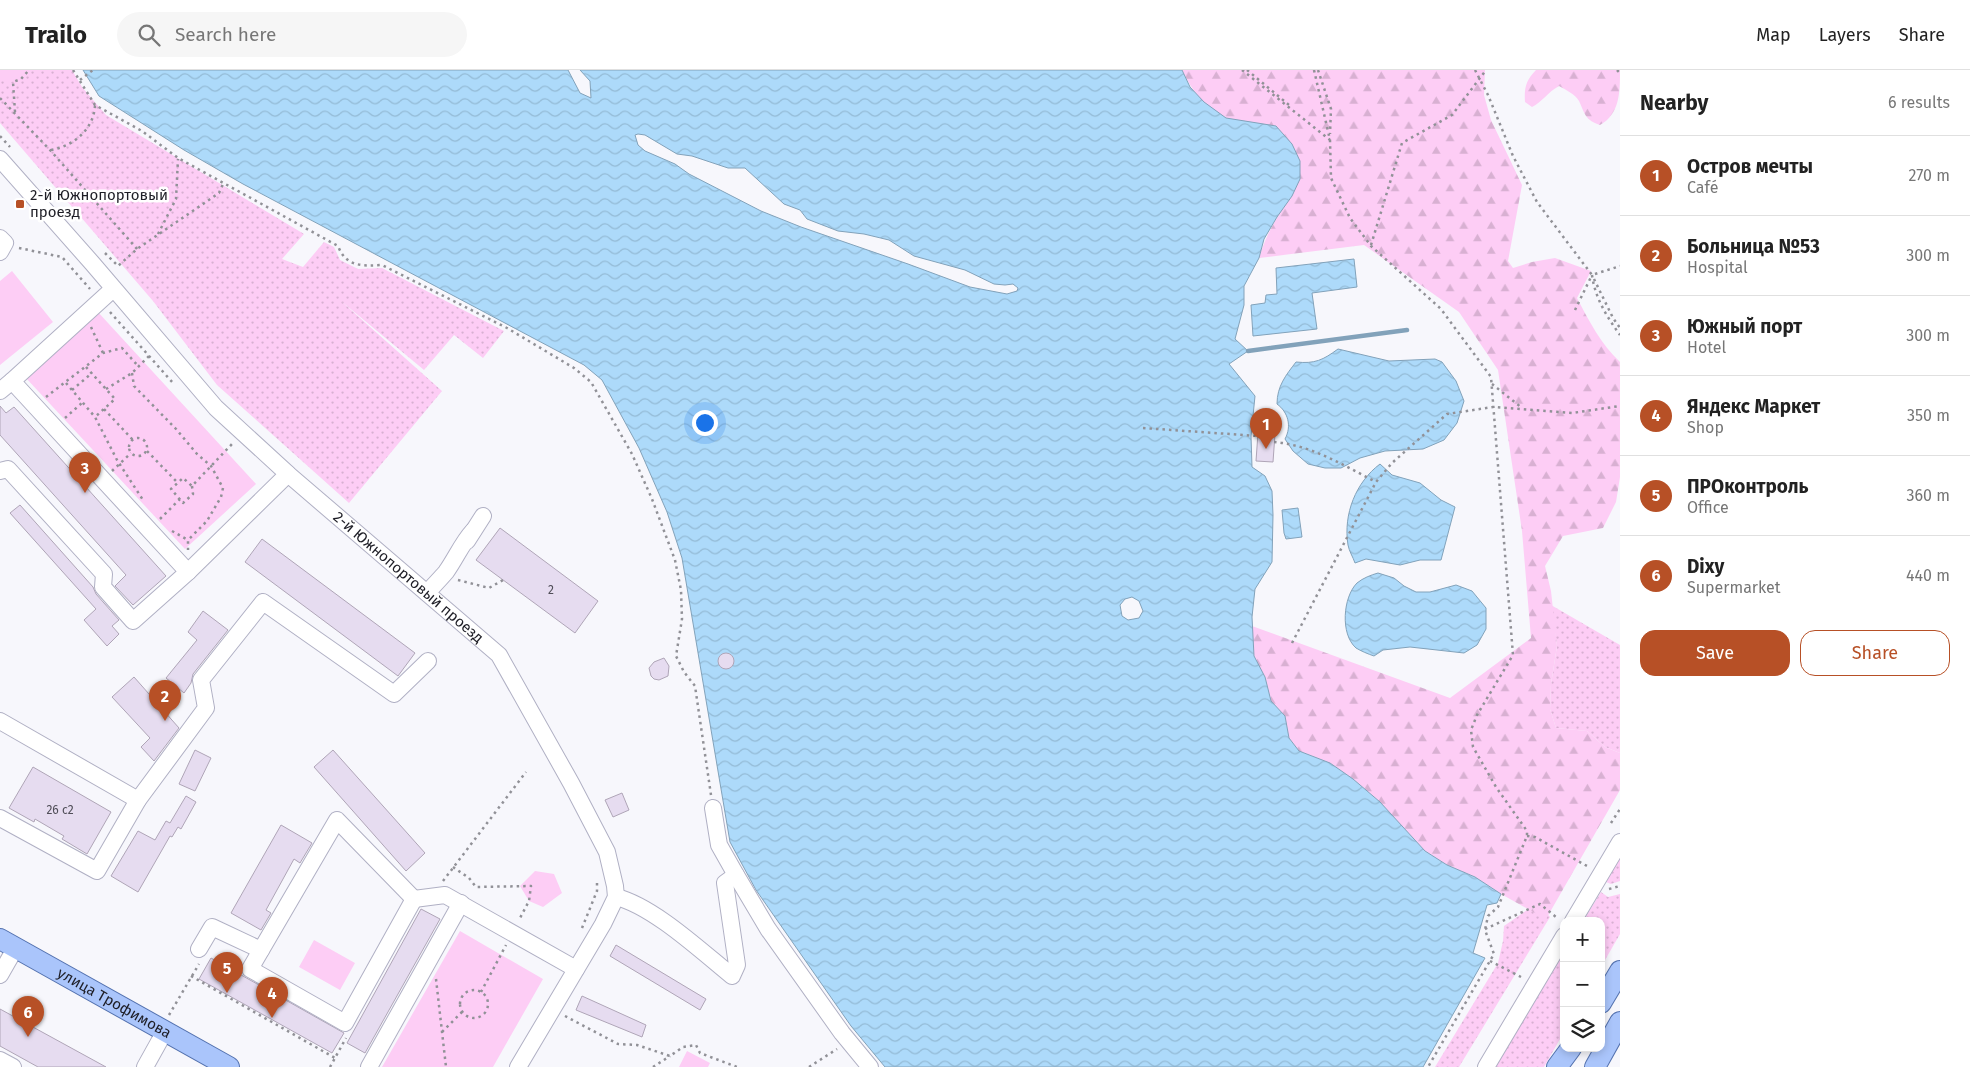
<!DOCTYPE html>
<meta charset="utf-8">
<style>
body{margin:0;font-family:"Fira Sans",sans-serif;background:#f6f6f6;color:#222}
.controls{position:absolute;right:15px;bottom:15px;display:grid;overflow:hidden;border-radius:10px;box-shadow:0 2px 8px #0003}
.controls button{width:45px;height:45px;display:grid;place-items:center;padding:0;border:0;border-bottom:1px solid #e0e0e0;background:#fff;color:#222;font:25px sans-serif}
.you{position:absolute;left:704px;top:352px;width:18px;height:18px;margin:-12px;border:4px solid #fff;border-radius:50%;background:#1a73e8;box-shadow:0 0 0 8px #1a73e833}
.badge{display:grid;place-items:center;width:32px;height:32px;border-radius:50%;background:#b75026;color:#fff;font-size:16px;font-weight:700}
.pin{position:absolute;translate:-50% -41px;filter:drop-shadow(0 1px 2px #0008)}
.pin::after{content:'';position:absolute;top:26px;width:18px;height:15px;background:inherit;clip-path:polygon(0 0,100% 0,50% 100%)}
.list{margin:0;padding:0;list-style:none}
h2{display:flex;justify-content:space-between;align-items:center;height:65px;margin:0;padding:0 20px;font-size:21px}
h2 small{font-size:16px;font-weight:400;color:#767676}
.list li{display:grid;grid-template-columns:32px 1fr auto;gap:15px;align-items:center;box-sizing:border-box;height:80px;padding:0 20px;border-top:1px solid #e0e0e0}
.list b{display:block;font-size:19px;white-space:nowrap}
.list p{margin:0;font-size:16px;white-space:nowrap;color:#767676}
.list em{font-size:16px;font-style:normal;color:#767676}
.actions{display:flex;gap:10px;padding:15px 20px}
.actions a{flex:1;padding:11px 0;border:1px solid #b75026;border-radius:15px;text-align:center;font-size:18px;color:#b75026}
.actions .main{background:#b75026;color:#fff}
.icon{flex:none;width:28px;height:28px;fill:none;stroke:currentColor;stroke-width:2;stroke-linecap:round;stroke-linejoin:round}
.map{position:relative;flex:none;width:1620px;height:997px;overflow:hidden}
header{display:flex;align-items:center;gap:30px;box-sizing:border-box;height:70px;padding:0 25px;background:#fff;border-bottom:1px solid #e0e0e0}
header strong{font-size:24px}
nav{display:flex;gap:28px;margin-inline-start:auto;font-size:18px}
.search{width:350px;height:45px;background:#f6f6f6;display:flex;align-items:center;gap:12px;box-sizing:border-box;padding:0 18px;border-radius:28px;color:#767676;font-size:19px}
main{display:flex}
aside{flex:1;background:#fff}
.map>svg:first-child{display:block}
.grass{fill:url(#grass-dots)}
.forest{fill:url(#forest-firs)}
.park{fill:#fdcdf5}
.water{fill:url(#water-waves);stroke:#82a2ba;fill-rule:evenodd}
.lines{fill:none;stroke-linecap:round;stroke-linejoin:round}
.stream{stroke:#82a2ba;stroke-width:4.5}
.building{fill:#e6dcf0;stroke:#afa5b7}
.minor-casing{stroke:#b0b0c4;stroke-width:18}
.major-casing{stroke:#5472af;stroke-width:22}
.path{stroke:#919197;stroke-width:2.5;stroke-dasharray:2.5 4;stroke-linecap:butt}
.minor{stroke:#fff;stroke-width:16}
.major{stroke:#aac5fb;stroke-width:20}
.poi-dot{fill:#b75026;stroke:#fff;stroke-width:2}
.labels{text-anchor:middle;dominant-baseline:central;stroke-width:5;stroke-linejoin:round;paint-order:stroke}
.number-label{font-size:12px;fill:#504e58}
.poi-label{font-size:15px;fill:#1e1e26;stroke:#fff;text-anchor:start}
.street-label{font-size:15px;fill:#1e1e26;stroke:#fff}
</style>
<header>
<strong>Trailo</strong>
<div class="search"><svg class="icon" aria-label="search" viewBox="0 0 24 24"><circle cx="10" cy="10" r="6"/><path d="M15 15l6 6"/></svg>Search here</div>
<nav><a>Map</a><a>Layers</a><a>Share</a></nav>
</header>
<main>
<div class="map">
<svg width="1620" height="997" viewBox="0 0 1620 997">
<defs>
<pattern id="grass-dots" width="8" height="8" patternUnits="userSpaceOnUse" patternTransform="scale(1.25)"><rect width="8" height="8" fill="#fdcdf5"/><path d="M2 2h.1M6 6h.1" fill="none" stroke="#d8b0d2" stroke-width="1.8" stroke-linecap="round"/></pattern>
<pattern id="forest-firs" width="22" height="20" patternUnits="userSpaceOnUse" patternTransform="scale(1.25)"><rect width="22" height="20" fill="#fdcdf5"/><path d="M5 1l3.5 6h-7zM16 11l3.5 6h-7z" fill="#d8b0d2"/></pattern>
<pattern id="water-waves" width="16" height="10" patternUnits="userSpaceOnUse" patternTransform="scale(1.25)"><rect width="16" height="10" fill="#addafa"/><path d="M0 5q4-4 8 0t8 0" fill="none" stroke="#94bbd6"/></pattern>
</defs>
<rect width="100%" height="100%" fill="#f7f7fc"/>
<path class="grass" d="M0,0H72L82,17L106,45L304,164L282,189L303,197L324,172L334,177L340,190L358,199L382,198L504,261L483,288L454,265L424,300L341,231L442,321L349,433L217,315L153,231L0,53Z
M1551,535L1620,575V683L1605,677L1587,661L1556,658L1550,639L1551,614L1557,576Z
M1620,788V811L1611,814L1606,812Z
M1601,822L1608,827L1620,824V864L1601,897V851H1583Z
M1537,833L1550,847L1459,997H1435L1498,893L1503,871L1504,856Z
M1564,883V962L1544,997H1495Z"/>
<path class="forest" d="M1182,0H1485L1484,25L1491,50L1522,115L1508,191L1513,198L1532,192L1555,188L1591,201L1577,228C1589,251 1601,274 1620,292V407L1616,432L1603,458L1563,466L1545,496L1551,521L1557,576L1551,614L1550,639L1556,658L1587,661L1605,677L1620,683V720L1546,849L1501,824L1475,807L1447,795L1425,781L1380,732L1353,709L1330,693L1299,681L1289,668L1285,646L1271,631L1265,607L1254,586L1252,556L1450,628L1531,568L1522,461L1498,300L1459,242L1364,175L1259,188C1266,164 1277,146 1292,126L1276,56C1263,54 1237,53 1226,48C1205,39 1191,19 1182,0Z
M1536,0H1620C1620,22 1620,44 1600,55C1585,50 1585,44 1579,31C1575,24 1566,20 1559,16C1548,22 1542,32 1532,37L1525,32C1524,18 1526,10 1536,0Z"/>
<path class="park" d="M0,0H29C21,11 13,14 0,10Z
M12,201L53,252L0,295V211Z
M97,241L256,414L185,479L25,307Z
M535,801L554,804L562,823L543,837L529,831L520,816Z
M460,861L543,909L493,997H382Z
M314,870L355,893L340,920L299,897Z
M687,981L710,993L708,997H679Z"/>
<path class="water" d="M83,0H568L580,23L591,28L590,11L580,0H1182L1190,17L1204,32L1226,48L1276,56L1292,74L1300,91V109L1292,126L1277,147L1264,169L1259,188L1244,216V235L1235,269L1248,281L1229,294L1255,326L1251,366L1252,397L1265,406L1272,421L1273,445L1272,492L1255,519L1252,547L1254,586L1265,607L1271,631L1285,646L1289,668L1299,681L1330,693L1353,709L1380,732L1425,781L1447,795L1475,807L1501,824L1497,833L1487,835L1473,883L1485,888L1423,997H885L851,956L756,820L730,772L682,488L667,442L639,378L602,310L584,295L243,114L184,80L99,26ZM638,64L645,65L677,84L692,86L728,98H745L784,134L800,140L807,149L838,161L864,164L889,170L914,186L965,200L994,214L1005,215L1013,214L1018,218L1017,221L1007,224L970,217L908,194L801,157L761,141L689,104L675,94L645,81L638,75L635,65ZM1132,527L1139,531L1143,541L1139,548L1128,550L1122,546L1120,535L1125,529Z
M1354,189L1357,217L1312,223L1317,259L1253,266L1251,235L1265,233L1266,225L1277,224L1276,198Z
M1338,279L1389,291L1435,289L1442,292L1456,311L1464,331L1457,353L1444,370L1423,379L1385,381L1360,388L1341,398H1325L1308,394L1293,381L1285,369C1292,356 1288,342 1277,334C1277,316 1286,305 1296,292C1315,294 1323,290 1338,279Z
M1380,394L1392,405L1420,413L1441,430L1455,437L1441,490H1420L1400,495L1366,489L1355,493C1353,487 1349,481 1348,475C1343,444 1356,412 1380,394Z
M1298,438L1302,467L1286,469L1284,463L1282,440Z
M1378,503L1394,508L1404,516L1416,522H1430L1456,515L1472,521L1486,538V559L1477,575L1464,583L1410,577L1383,580L1374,586C1368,584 1361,581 1356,578C1340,564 1343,527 1357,513C1363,508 1371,505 1378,503Z"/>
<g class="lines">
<path class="stream" d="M1248,281L1407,260"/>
</g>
<path class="building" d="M0,336L6,343L14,337L166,506L133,535L115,516L126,505L0,365Z
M1258,363L1275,364L1273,392L1256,391Z
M20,435L93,517L96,524L119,550L112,556L119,564L107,576L84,550L96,539L10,443Z
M500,458L598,531L575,563L476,490Z
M262,469L415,583L398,606L245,492Z
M203,541L228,560L193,604L191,613L184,623L166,608L197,570L188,562Z
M718 591a8 8 0 1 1 16 0a8 8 0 1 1-16 0Z
M664,588L669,596L668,606L659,610L654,609L651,606L649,598L654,592Z
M134,607L179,658L154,691L141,677L150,668L112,627Z
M195,680L211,688L195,721L179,714Z
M333,680L425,783L406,801L314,697Z
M33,697L111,742L87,784L62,769L64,766L35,749L34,752L9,738Z
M622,723L629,740L613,747L605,730Z
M186,726L196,732L181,759L178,757L172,767L170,766L138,822L111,806L138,761L155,770L166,751L170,753Z
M281,755L312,773L300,793L294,789L266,840L271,843L261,860L231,843Z
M421,839L440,849L365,983L347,973Z
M616,875L706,929L700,940L610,886Z
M211,888L344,963L332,983L199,909Z
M582,926L646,955L642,967L576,940Z
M0,939L106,997H38L0,976Z"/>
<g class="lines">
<g class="minor-casing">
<g id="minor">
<path id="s1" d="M0,89L92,193L216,338L288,404L499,585L571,713L607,782L615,816L616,827L603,854L518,997"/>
<path d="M0,168L5,173L0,182"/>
<path d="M113,219L12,311L188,502L288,404"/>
<path d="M0,321L12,311"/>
<path d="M0,401L8,399L104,504L103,517L133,551L188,502"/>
<path d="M467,471L483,446"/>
<path d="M427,523C433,516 440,509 446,502C456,488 462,473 473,461"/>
<path d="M0,651L138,730"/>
<path d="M713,738L719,775L736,805L768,859L842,963L870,997"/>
<path d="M0,748L97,801L138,730L206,638L201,610L263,532L394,624L428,591"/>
<path d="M337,750L414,829L345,953L250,899Z"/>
<path d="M616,827C653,836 701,881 732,906L737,895L725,813L736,805"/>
<path d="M414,829L445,825L576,899"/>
<path d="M1573,851L1620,772"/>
<path d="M199,879L212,857L261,880"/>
<path d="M0,905L16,877"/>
<path d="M0,990L13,997"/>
<path d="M145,997L165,961"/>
<path d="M369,997L461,833"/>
<path d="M1486,997L1564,866"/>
</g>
</g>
<g class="major-casing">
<g id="major">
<path id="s2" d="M0,869L229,997"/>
<path d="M1601,933L1620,901"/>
<path d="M1557,997L1571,978"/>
<path d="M1595,997L1620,952"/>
</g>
</g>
<path class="path" d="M73,0L95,35L142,61L178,88L338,176C346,197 362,196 382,195L507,258L574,298L591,312L632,384L652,429L675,490L681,520L682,549L676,586L684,602L695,616L711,725
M1242,0L1330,70
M1247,0L1289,35
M1314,0L1330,70L1331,108L1350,148L1371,176L1441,239L1491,307L1513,585L1477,645L1471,660L1473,677L1496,717L1527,761V766L1498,837L1488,846L1485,860L1494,884L1428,997
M1318,0L1331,39L1330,64
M1475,0L1488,25L1513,86L1537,132L1592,205L1620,196
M1617,0L1620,3
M80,10L93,0
M0,28L50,80L137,179
M15,42L13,12L21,9L29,0
M0,66L10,77
M51,80C74,76 94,59 95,35
M158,164L176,129L178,89
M1371,175L1402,73L1452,45L1486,0
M19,178L62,187L90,219
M105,183L118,196L137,179L219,123L223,114
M1592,205C1595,228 1607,247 1620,265
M1594,209L1613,248L1620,258
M1575,240L1591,207
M110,242L173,313
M91,257L103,283
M86,297L115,329L95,347
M132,303L134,316L176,359L197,384L211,396L223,418L221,427L207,451L188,470V480
M66,313L95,347L117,390L143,430
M1492,314L1522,338
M106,319L132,303L149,286
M72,320L92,303
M46,327L103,283L122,278L139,297
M104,339L133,370
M65,348L83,332
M1143,358L1258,366
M129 377a9 9 0 1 1 18 0a9 9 0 1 1-18 0Z
M1274,372C1311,375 1343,395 1376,412
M147,381L178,413
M112,401L131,383
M192,416L193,424L183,433L171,419L183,408L192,416L233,373
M160,449L180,429
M172,461L188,470
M458,510L489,518L503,510
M1292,573L1376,412L1392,393L1447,344L1493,337L1572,343L1620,336
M1611,753L1620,739
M1527,766L1535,767L1587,796
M453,797L469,808L476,817L531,816L529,831L519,850
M443,811L526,702
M1609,819L1620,816
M582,858L597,821V809
M1485,859L1540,834L1556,847
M1490,891L1521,907
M191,906L335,988
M436,909L446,997
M460 934a14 14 0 1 1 28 0a14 14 0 1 1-28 0Z
M481,922L506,875
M169,945L199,894
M565,946L618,974L637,975L670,986L683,977L696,975L700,983L737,997
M442,962L462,942
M330,997L346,968
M653,997L670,986
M809,997L837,979"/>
<use href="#minor" class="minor"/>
<use href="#major" class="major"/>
</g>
<rect class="poi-dot" x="15" y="129" width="10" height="10" rx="2.5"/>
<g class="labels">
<g class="number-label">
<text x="551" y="520">2</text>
<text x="60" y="740">26 с2</text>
</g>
<g class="poi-label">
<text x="30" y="125">2-й Южнопортовый<tspan x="30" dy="17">проезд</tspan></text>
</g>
<g class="street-label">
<text stroke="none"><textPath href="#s1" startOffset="586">2-й Южнопортовый проезд</textPath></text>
<text stroke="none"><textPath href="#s2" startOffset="131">улица Трофимова</textPath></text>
</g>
</g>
</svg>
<div class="controls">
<button>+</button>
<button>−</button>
<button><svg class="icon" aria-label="layers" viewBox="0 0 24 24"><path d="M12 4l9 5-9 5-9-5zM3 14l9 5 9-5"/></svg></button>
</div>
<div class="you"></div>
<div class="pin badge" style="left:1266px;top:379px">1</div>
<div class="pin badge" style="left:165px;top:651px">2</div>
<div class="pin badge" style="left:85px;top:423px">3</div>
<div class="pin badge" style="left:272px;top:948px">4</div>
<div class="pin badge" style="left:227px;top:923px">5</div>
<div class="pin badge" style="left:28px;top:967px">6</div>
</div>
<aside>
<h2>Nearby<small>6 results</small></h2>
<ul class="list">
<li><span class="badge">1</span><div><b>Остров мечты</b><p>Café</p></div><em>270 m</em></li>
<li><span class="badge">2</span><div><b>Больница №53</b><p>Hospital</p></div><em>300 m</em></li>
<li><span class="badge">3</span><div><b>Южный порт</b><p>Hotel</p></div><em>300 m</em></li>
<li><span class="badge">4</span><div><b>Яндекс Маркет</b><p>Shop</p></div><em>350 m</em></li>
<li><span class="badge">5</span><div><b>ПРОконтроль</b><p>Office</p></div><em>360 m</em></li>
<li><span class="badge">6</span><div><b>Dixy</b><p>Supermarket</p></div><em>440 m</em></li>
</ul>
<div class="actions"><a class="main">Save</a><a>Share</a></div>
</aside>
</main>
